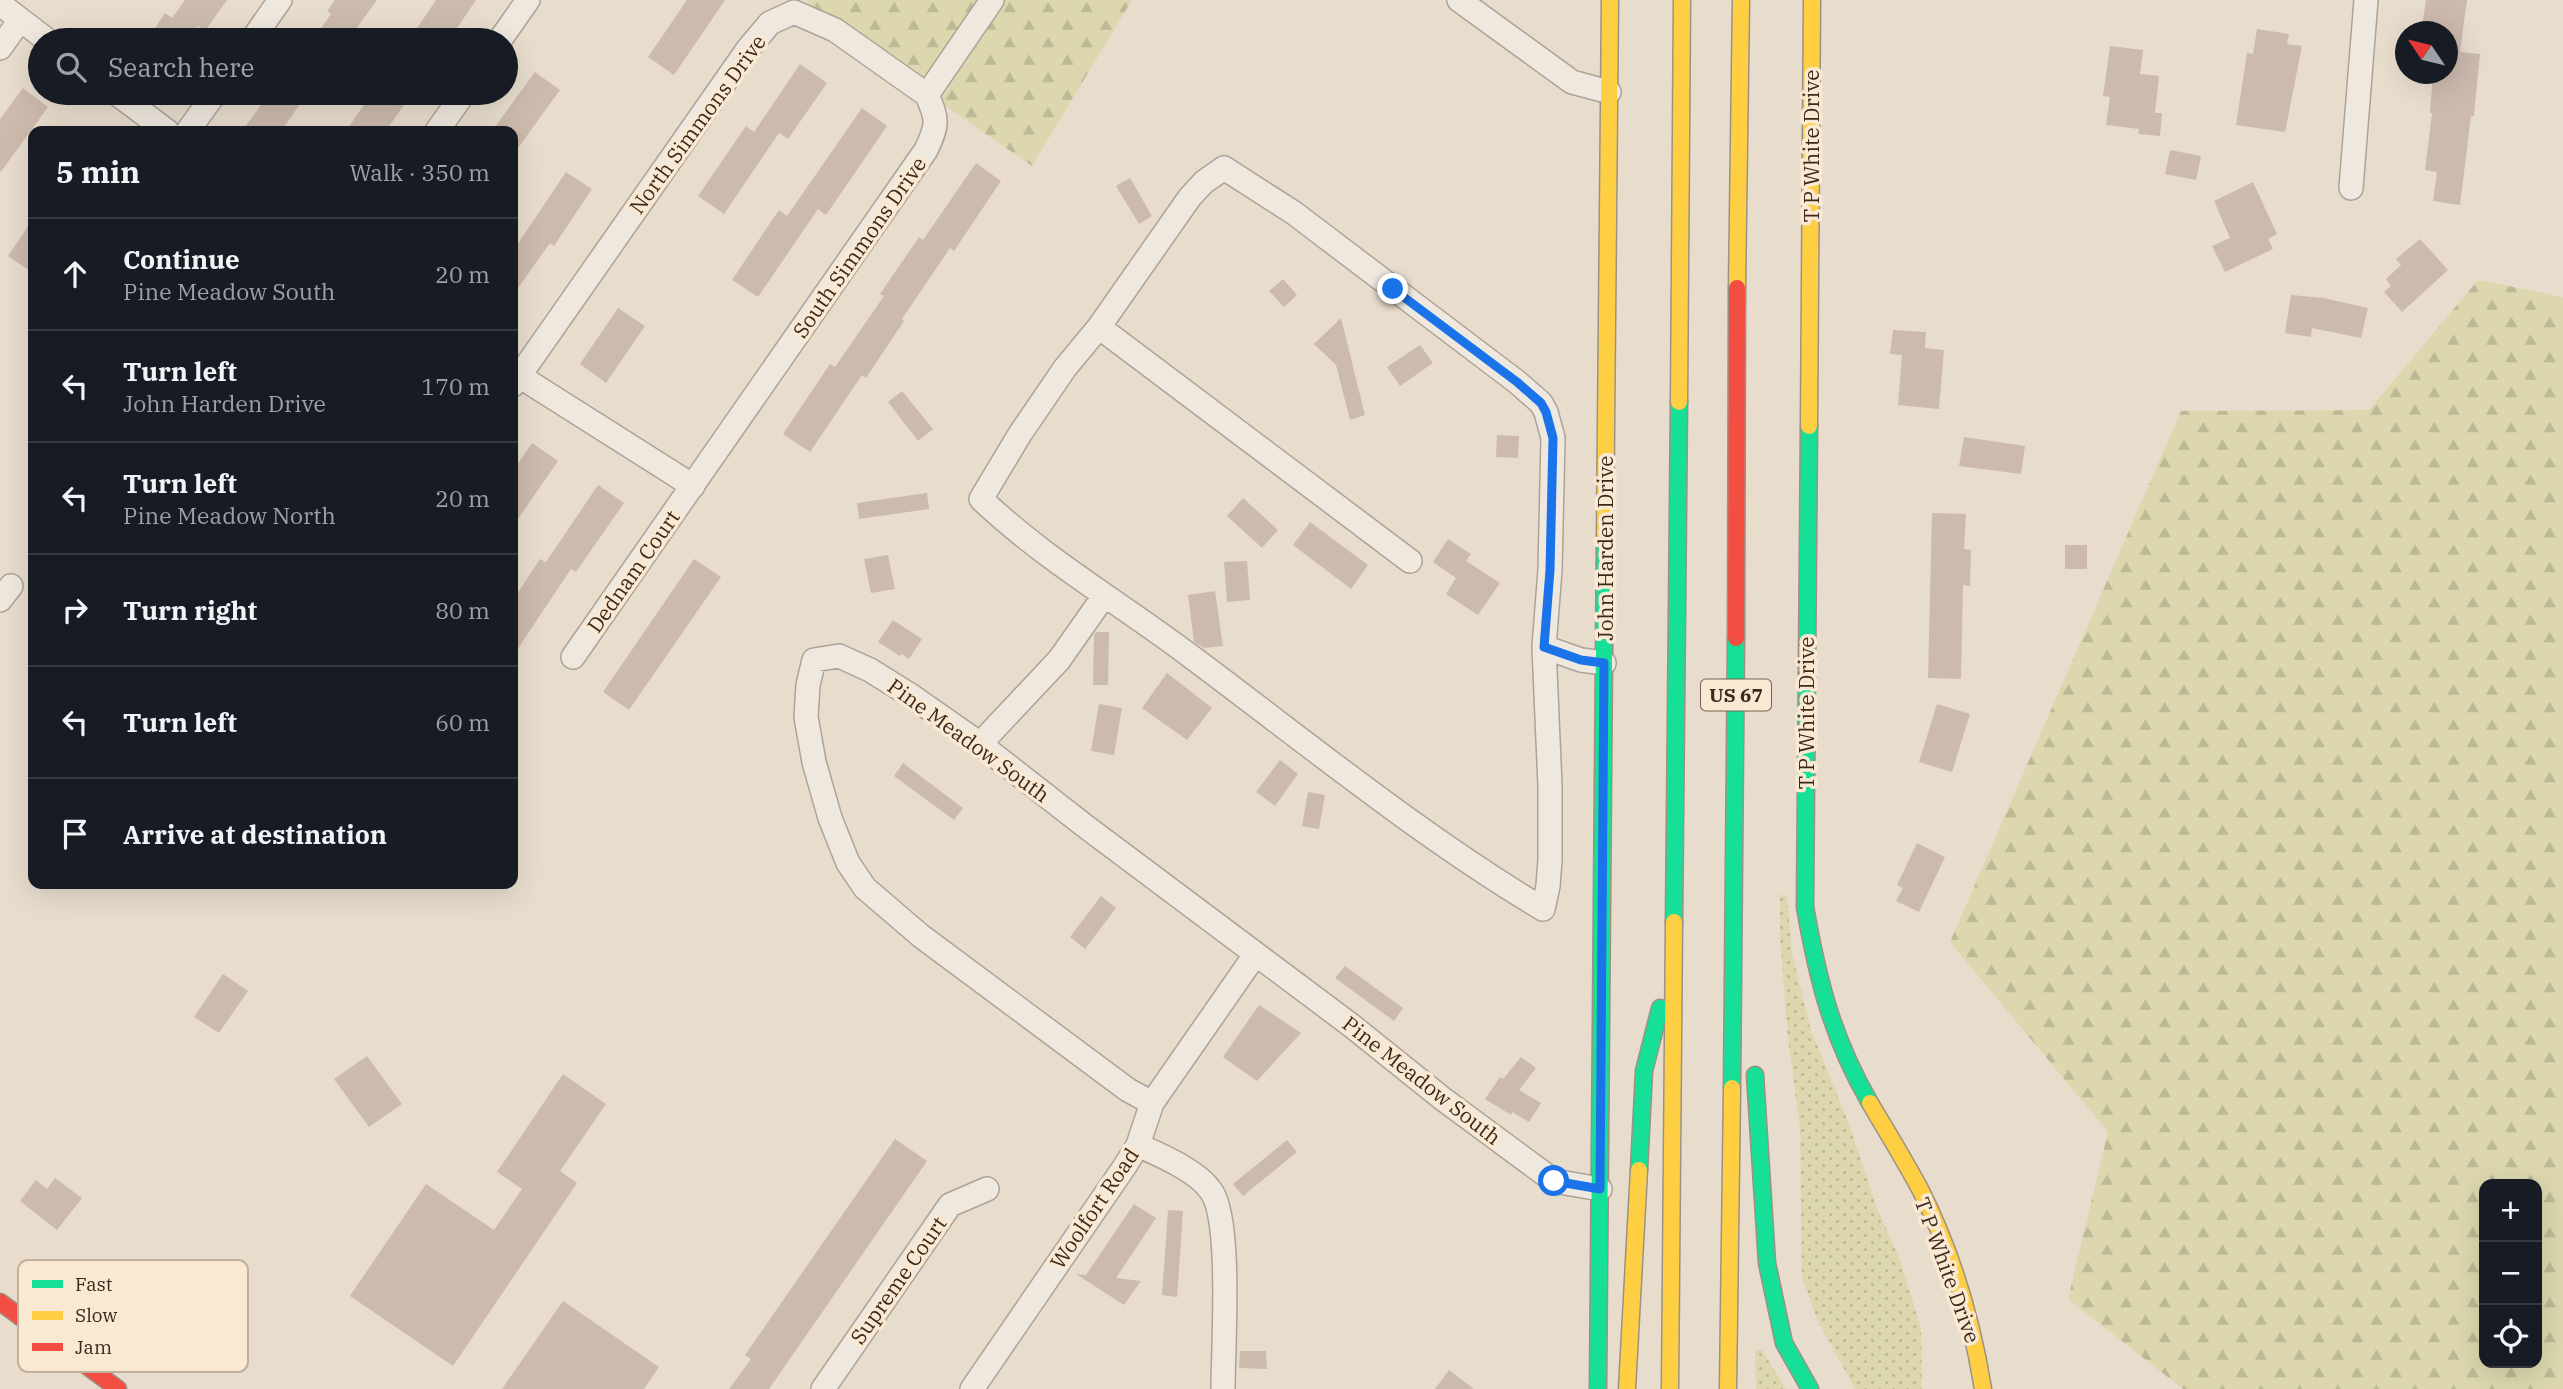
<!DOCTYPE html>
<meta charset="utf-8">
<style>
body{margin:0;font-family:"IBM Plex Serif",serif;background:#20242c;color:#f1f3f6}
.controls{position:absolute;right:21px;bottom:21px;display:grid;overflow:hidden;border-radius:14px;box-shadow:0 7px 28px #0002}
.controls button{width:63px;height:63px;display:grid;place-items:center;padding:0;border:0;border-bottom:2px solid #363941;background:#171b24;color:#f1f3f6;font:35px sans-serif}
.compass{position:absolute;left:2395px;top:21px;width:63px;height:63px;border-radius:50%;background:#171b24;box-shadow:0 7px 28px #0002;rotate:305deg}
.stop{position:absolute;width:21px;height:21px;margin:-16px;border:5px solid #1a73e8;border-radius:50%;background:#fff}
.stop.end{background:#1a73e8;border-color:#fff;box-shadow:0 2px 7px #0008}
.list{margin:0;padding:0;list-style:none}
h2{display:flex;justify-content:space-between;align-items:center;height:91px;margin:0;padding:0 28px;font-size:30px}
h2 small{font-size:23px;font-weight:400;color:#9ea1a6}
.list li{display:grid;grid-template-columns:46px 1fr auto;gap:21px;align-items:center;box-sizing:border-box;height:112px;padding:0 28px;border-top:2px solid #363941}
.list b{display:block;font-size:26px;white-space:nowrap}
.list p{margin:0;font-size:23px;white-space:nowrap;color:#9ea1a6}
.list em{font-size:23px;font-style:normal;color:#9ea1a6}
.icon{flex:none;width:38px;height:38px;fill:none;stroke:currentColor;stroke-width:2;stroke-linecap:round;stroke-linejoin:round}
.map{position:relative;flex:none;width:2563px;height:1389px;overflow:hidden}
.search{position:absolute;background:#171b24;box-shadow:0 7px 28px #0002;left:28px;top:28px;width:490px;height:77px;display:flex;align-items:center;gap:18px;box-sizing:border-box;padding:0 24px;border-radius:38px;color:#9ea1a6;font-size:26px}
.panel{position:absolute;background:#171b24;box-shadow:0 7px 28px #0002;left:28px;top:126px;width:490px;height:763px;border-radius:14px}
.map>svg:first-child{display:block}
.grass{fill:url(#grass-dots)}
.forest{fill:url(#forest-firs);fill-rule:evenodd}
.building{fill:#ccbaad}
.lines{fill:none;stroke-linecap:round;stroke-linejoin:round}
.street-casing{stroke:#ada296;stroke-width:26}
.fast-casing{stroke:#9d9186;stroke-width:19}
.slow-casing{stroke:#9d9186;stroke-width:19}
.jam-casing{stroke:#9d9186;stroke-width:19}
.street{stroke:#efe8df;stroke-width:23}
.fast{stroke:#16e098;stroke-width:16}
.slow{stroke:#ffcf43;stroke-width:16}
.jam{stroke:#f24e42;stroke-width:16}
.route{stroke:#1a73e8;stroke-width:9}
.labels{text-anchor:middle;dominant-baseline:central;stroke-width:7;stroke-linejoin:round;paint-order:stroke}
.shield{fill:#f9e9d2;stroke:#756253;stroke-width:2}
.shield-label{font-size:19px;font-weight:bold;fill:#3d281c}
.street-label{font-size:21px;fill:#3d281c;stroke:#f9e9d2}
.key{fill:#f9e9d2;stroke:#c1af9b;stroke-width:2}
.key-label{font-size:19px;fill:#3d281c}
</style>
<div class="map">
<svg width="2563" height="1389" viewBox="0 0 2563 1389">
<defs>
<pattern id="grass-dots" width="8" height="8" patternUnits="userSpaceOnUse" patternTransform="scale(1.75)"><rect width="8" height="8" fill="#dcd7ae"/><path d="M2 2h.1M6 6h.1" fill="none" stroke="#beb995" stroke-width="1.8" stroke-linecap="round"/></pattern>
<pattern id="forest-firs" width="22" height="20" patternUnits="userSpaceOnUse" patternTransform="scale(1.75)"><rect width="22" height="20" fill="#dcd7ae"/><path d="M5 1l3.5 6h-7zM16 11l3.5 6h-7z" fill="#beb995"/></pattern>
</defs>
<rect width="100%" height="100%" fill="#e8ddcd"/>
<path class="grass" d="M1780,895H1787L1792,954L1811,1030L1849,1124L1877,1208L1900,1260L1921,1328L1922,1389H1855L1818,1321L1802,1279L1800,1128L1788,1039L1780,937Z
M1755,1350H1762L1786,1389H1756Z"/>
<path class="forest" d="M806,0H1132L1032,166L835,30Z
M2478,280L2563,297V1389H2183L2068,1299L2108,1132L1950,942L2181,411L2369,410ZM2484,1184H2537V1363H2484Z"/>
<path class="building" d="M185,0H227L205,31L198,26L188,40H147L165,13L172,18Z
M335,0H377L348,40H313L331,14L327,11Z
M436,0H476L449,40H409Z
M687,0H725L674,75L648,57Z
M2426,0H2467L2460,52L2480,54L2474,116H2471L2460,205L2433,201L2437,172L2425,170L2432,113H2430L2433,74H2447V30L2422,26Z
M2257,29L2289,34L2287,44L2302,46L2285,132L2236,125L2247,53L2253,54Z
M2110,46L2143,50L2140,74L2159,76L2155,113H2162L2160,136L2138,134L2139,129L2106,125L2110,97L2103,96Z
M800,64L827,83L788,139L779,133L724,214L698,196L746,126L754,132Z
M535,72L560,90L513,155V131H492Z
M23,88L48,107L0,173V119Z
M270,93H308L281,131H242Z
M372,93H412L386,131H346Z
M862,108L887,126L826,215L818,209L758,297L732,280L779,210L787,216Z
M2170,150L2201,156L2196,180L2165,174Z
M976,163L1001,181L954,251L950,248L902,319L904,321L866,378L862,375L810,452L783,434L830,364L835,367L884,296L880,294L919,237L923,240Z
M566,172L592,189L554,246L550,243L513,295V251Z
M1130,178L1152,216L1139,224L1116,186Z
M2253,182L2277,234L2268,239L2273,249L2225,272L2212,246L2230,238L2214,201Z
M33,219V273L8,256Z
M2420,239L2448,270L2402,312L2384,292L2391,286L2386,279L2401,265L2396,259Z
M1283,279L1297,295L1284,307L1269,291Z
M2291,295L2324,298L2368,308L2361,338L2312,328L2311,337L2285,333Z
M618,308L645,326L606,383L580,364Z
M1341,318L1365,415L1350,420L1336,365L1314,344Z
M1893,330L1926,332L1925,348L1944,350L1939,409L1898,405L1902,355L1890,354Z
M1420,345L1433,363L1400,386L1387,367Z
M902,391L933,429L918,441L888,402Z
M1497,435L1519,436L1518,458L1496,457Z
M1964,437L2025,446L2021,474L1959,466Z
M532,443L558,461L513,526V471Z
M598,485L624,503L576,572L571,569L513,656V600L540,559L546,562Z
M927,493L929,509L859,519L857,503Z
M1243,498L1278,530L1262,548L1227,516Z
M1932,513L1966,514L1964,549L1971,550L1970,586L1963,585L1961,679L1928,678Z
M1310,522L1368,565L1351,589L1293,545Z
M1448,539L1471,554L1466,561L1500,583L1478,615L1446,594L1456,578L1433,562Z
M2065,545H2087V569H2065Z
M888,555L895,589L871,593L864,559Z
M694,559L721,577L629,710L603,692Z
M1247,561L1250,600L1227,602L1224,562Z
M1215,591L1223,646L1204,648L1194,642L1188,595Z
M893,620L922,639L909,659L902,654L900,656L878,642Z
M1096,632H1109L1108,685H1093L1094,635Z
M1167,673L1212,708L1187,740L1142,708Z
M1099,704L1122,708L1114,755L1091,751Z
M1937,704L1970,714L1952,772L1919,762Z
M1280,760L1298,774L1275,806L1256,792Z
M903,763L963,808L954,820L894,776Z
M1308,792L1325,795L1319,829L1302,826Z
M1917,843L1945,857L1919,912L1896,901L1903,888L1897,885Z
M1101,896L1116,908L1085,949L1070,937Z
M1345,966L1403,1008L1394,1021L1335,978Z
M223,974L248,991L219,1033L194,1017Z
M1259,1005L1301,1033L1257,1081L1223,1057Z
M367,1056L402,1104L369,1127L334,1079Z
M1521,1057L1536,1068L1519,1090L1541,1103L1529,1122L1512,1112L1511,1115L1485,1099L1500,1077L1503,1079Z
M563,1074L606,1104L560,1171L577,1183L453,1366L350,1296L426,1184L494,1230L522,1189L497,1172Z
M895,1139L927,1161L769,1389H729L751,1359L745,1355Z
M1287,1140L1297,1152L1243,1196L1233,1184Z
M55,1178L82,1198L57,1230L20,1201L36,1180L47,1189Z
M1134,1204L1156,1218L1116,1278L1141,1281L1124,1305L1076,1274L1086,1275Z
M1168,1210L1183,1211L1177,1297L1162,1295Z
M563,1301L659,1367L644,1389H502Z
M1240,1351H1266L1267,1369L1239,1368Z
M1449,1370L1474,1389H1435Z"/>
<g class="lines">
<g class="street-casing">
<path id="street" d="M1459,0L1572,82L1609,92
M0,4L47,40
M252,40L280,0
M500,40L528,0
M0,48L20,20
M116,93L167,131
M927,95L992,0
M188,131L215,93
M437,131L464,93
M1224,168L1294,213L1517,382L1541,403L1546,412L1553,438L1550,570L1544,647L1550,786V860L1548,886L1543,909C1419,835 1306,742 1189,655C1120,603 1044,559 981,499L1020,434L1065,368L1099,327L1190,197L1204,182Z
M2351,188L2366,0
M1099,327L1410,561
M513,372L693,486
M513,385L748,49L770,23L794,12L835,30L927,95
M0,600L11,586
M1544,647L1581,660L1604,663
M573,657L926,150C938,125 938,120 927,95
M980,744L1059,660L1104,596
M1152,1103L1128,1090L921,936L865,888L848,863L830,818L814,762L806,717L808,685L814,660L839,656L870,670L910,695L980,744L1085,826L1352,1026L1443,1099L1554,1181L1600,1189
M1138,1145C1160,1155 1198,1171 1211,1191C1232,1219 1223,1349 1223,1389
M823,1389L950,1205L987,1189
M972,1389L1125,1166L1138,1145L1152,1103L1255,955"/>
</g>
<g class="fast-casing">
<path id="fast" d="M1809,426L1805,907C1818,981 1832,1037 1870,1103
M1674,922L1679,402
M1755,1075L1767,1263L1784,1343L1810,1389
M1732,1088L1736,638
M1639,1170L1644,1071L1660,1008
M1598,1389L1605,535"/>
</g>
<g class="slow-casing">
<path id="slow" d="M1737,288L1741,0
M1679,402L1682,0
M1809,426L1812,0
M1605,535L1610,0
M1870,1103C1887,1132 1905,1161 1921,1191C1952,1253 1972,1320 1983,1389
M1627,1389L1639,1170
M1670,1389L1674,922
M1728,1389L1732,1088"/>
</g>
<g class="jam-casing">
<path id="jam" d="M1736,638L1737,288
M0,1302L118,1389"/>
</g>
<use href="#street" class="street"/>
<use href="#fast" class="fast"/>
<use href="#slow" class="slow"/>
<use href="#jam" class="jam"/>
</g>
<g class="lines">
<path class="route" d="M1393,289L1517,382L1541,403L1546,412L1553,438L1550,570L1544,647L1581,660L1604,663L1600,1189L1554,1181"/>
</g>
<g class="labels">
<rect class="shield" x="1701" y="679.5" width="70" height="31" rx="5"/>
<g class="shield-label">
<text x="1736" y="695">US 67</text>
</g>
<g class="street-label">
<text transform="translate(697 124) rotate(-54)">North Simmons Drive</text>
<text transform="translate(1811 146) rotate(-90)">T P White Drive</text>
<text transform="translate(859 247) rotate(-55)">South Simmons Drive</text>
<text transform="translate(1605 548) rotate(-90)">John Harden Drive</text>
<text transform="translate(633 571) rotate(-55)">Dednam Court</text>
<text transform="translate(1806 713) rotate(-90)">T P White Drive</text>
<text transform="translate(969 740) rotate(36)">Pine Meadow South</text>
<text transform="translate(1422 1080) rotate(38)">Pine Meadow South</text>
<text transform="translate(1094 1208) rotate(-56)">Woolfort Road</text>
<text transform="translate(1948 1270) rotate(70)">T P White Drive</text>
<text transform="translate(898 1280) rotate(-55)">Supreme Court</text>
</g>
</g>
<rect x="18" y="1260" width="230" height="112" rx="10" class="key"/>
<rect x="32" y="1280" width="31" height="8" fill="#16e098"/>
<rect x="32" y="1311" width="31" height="9" fill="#ffcf43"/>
<rect x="32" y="1343" width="31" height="8" fill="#f24e42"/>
<g class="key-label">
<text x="75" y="1291">Fast</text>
<text x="75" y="1322">Slow</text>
<text x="75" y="1354">Jam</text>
</g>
</svg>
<div class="controls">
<button>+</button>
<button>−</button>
<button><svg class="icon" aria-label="locate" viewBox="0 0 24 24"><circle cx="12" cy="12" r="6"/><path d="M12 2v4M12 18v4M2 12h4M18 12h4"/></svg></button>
</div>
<svg class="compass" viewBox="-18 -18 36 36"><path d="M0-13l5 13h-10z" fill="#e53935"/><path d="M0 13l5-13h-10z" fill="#9ea1a6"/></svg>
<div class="stop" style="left:1554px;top:1181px"></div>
<div class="stop end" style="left:1393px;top:289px"></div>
<div class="search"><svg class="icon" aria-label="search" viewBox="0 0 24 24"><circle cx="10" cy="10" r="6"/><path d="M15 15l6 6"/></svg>Search here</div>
<section class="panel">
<h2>5 min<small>Walk · 350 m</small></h2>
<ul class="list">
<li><svg class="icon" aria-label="ahead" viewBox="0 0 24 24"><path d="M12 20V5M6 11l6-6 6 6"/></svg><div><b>Continue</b><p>Pine Meadow South</p></div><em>20 m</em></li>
<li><svg class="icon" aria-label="left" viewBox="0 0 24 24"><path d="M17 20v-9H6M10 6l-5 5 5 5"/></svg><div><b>Turn left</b><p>John Harden Drive</p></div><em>170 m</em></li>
<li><svg class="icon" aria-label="left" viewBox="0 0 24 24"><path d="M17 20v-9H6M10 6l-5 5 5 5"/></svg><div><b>Turn left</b><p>Pine Meadow North</p></div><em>20 m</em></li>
<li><svg class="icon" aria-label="right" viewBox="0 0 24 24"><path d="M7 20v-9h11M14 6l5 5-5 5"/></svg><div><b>Turn right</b></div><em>80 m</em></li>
<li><svg class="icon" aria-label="left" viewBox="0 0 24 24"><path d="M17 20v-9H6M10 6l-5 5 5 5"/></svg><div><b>Turn left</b></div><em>60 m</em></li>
<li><svg class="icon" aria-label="arrive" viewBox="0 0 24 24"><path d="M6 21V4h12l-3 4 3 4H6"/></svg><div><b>Arrive at destination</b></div></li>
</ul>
</section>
</div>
